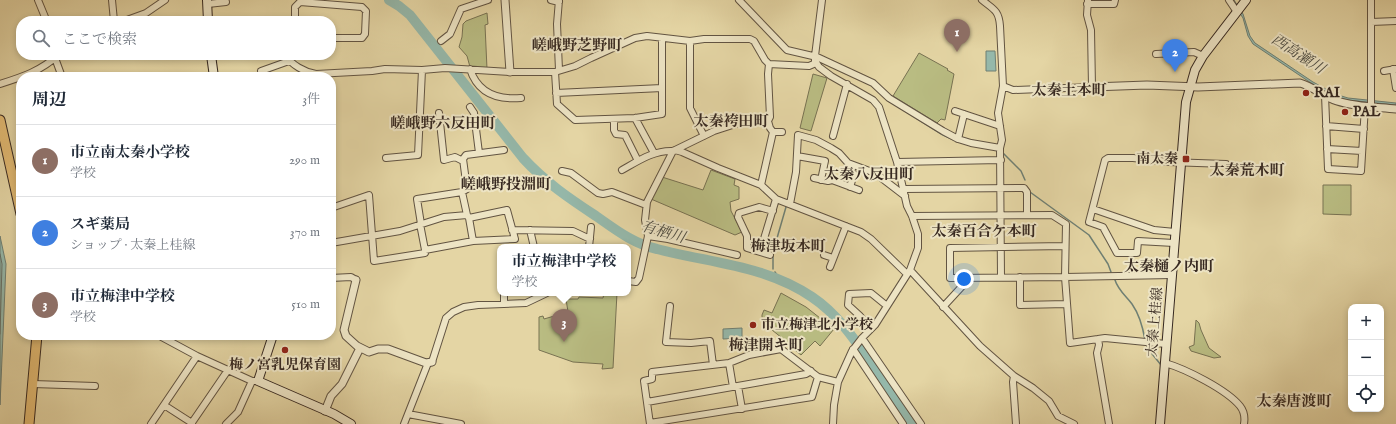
<!DOCTYPE html>
<html lang="ja">
<meta charset="utf-8">
<style>
body{margin:0;font-family:"IM FELL English","Noto Serif JP",serif;background:#f6f6f7;color:#1f2937}
.controls{position:absolute;right:12px;bottom:12px;display:grid;overflow:hidden;border-radius:8px;box-shadow:0 2px 6px #0003}
.controls button{width:36px;height:36px;display:grid;place-items:center;padding:0;border:0;border-bottom:1px solid #e0e1e3;background:#fff;color:#1f2937;font:20px sans-serif}
.you{position:absolute;left:964px;top:279px;width:14px;height:14px;margin:-10px;border:3px solid #fff;border-radius:50%;background:#1a73e8;box-shadow:0 0 0 6px #1a73e833}
.badge{display:grid;place-items:center;width:26px;height:26px;border-radius:50%;background:#8f2418;color:#fff;font-size:13px;font-weight:700}
.pin{position:absolute;translate:-50% -33px;filter:drop-shadow(0 1px 2px #0008)}
.pin::after{content:'';position:absolute;top:21px;width:14px;height:12px;background:inherit;clip-path:polygon(0 0,100% 0,50% 100%)}
.popup{position:absolute;left:497px;top:244px;width:134px;height:52px;box-sizing:border-box;display:grid;place-content:center;border-radius:8px;background:#fff;filter:drop-shadow(0 1px 3px #0005);font-size:13px;white-space:nowrap;color:#747a83}
.popup b{font-size:15px;color:#1f2937}
.popup::after{content:'';position:absolute;left:50%;top:100%;margin-left:-8px;border:8px solid transparent;border-top-color:#fff}
.list{margin:0;padding:0;list-style:none}
h2{display:flex;justify-content:space-between;align-items:center;height:52px;margin:0;padding:0 16px;font-size:17px}
h2 small{font-size:13px;font-weight:400;color:#747a83}
.list li{display:grid;grid-template-columns:26px 1fr auto;gap:12px;align-items:center;box-sizing:border-box;height:72px;padding:0 16px;border-top:1px solid #e0e1e3}
.list b{display:block;font-size:15px;white-space:nowrap}
.list p{margin:0;font-size:13px;white-space:nowrap;color:#747a83}
.list em{font-size:13px;font-style:normal;color:#747a83}
.icon{flex:none;width:22px;height:22px;fill:none;stroke:currentColor;stroke-width:2;stroke-linecap:round;stroke-linejoin:round}
.map{position:relative;flex:none;width:1396px;height:424px;overflow:hidden}
.search{position:absolute;background:#fff;box-shadow:0 2px 6px #0003;left:16px;top:16px;width:320px;height:44px;display:flex;align-items:center;gap:10px;box-sizing:border-box;padding:0 14px;border-radius:16px;color:#747a83;font-size:15px}
.panel{position:absolute;background:#fff;box-shadow:0 2px 6px #0003;left:16px;top:72px;width:320px;height:268px;border-radius:16px}
.map>svg:first-child{display:block}
.green{fill:#b9bc82;stroke:#787252}
.water{fill:#95b8aa;stroke:#6f7f73}
.lines{fill:none;stroke-linecap:round;stroke-linejoin:round}
.shore{stroke:#667066;stroke-width:1}
.stream{stroke:#6f7f73;stroke-width:1.5}
.river{stroke:#95b8aa;stroke-width:10}
.minor-casing{stroke:#625442;stroke-width:8}
.tertiary-casing{stroke:#625442;stroke-width:9}
.secondary-casing{stroke:#372921;stroke-width:10}
.primary-casing{stroke:#372921;stroke-width:11}
.minor{stroke:#ede4c4;stroke-width:6}
.tertiary{stroke:#ede4c4;stroke-width:7}
.secondary{stroke:#ede4c4;stroke-width:8}
.primary{stroke:#e2ba72;stroke-width:9}
.poi-dot{fill:#8f2418;stroke:#ede4c4;stroke-width:1.5}
.labels{text-anchor:middle;dominant-baseline:central;stroke-width:4;stroke-linejoin:round;paint-order:stroke}
.poi-label{font-size:14px;font-weight:bold;fill:#372921;stroke:#ede4c4;text-anchor:start}
.street-label{font-size:14px;fill:#372921;stroke:#ede4c4}
.neighbourhood-label{font-size:15px;font-weight:bold;fill:#372921;stroke:#ede4c4}
.water-label{font-size:15px;font-style:italic;fill:#4e4d43;stroke:#ede4c4}
</style>
<div class="map">
<svg width="1396" height="424" viewBox="0 0 1396 424">
<rect width="100%" height="100%" fill="#e4d5a4"/>
<filter id="stains"><feTurbulence type="fractalNoise" baseFrequency=".005" numOctaves="4"/><feColorMatrix values="0 0 0 0 .2 0 0 0 0 .09 0 0 0 0 .02 0 0 0 .5 -.17"/></filter>
<radialGradient id="worn" r=".72"><stop offset=".6" stop-color="#630" stop-opacity="0"/><stop offset="1" stop-color="#630" stop-opacity=".3"/></radialGradient>
<path class="green" d="M487,13L488,24L485,25L487,69L470,67L467,56L459,47L462,37L463,24L466,21Z
M919,53L948,69L947,70L954,74L945,120L941,119L937,123L893,96Z
M813,74L827,78L811,131L800,128Z
M711,170L735,179L734,185L739,187V199L730,202L731,211L742,232L735,235L651,199L662,177L703,190Z
M1323,185H1351V215L1323,214Z
M604,293H617L613,368L602,369L603,364L573,362L539,350V317L543,316L544,319L568,312L566,299H578L579,297L603,298Z
M781,293L806,307L834,329L820,346L815,341L801,355L781,339L782,338L772,330L770,322H762V315L764,310L772,313Z
M1196,320L1199,323L1201,330L1209,348L1221,357L1214,358L1191,351L1189,347L1194,345Z"/>
<path class="water" d="M1231,0H1234L1243,14L1250,36L1255,43L1313,82L1335,94L1348,98L1396,103V105L1347,100L1334,97L1308,81L1253,44L1248,36L1243,18Z
M986,51H995L996,71H986Z
M0,236L6,264L0,405Z
M742,328V338L723,339V329Z"/>
<g class="lines">
<path class="shore" d="M0,254L2,264L0,334"/>
<path class="stream" d="M877,90L887,100
M897,106L943,135L954,140
M1003,153L1021,171L1025,180
M1030,192L1089,235L1108,264L1111,272
M773,269V252L786,207
M775,272L780,280
M1115,280C1118,290 1126,296 1132,304C1139,314 1143,328 1145,340
M1146,344L1149,350L1161,365"/>
<path class="river" d="M389,0L399,6L410,15L523,158C545,182 570,199 596,216C616,230 634,244 657,249C710,263 765,265 812,297C839,315 857,343 875,369C888,387 900,406 913,424"/>
<g class="minor-casing">
<path id="minor" d="M38,0L45,17
M112,0L114,21
M551,0L559,2
M739,0L787,50L817,57L873,83L889,98L943,131L958,139L971,143L1000,148
M822,0L815,56V61L819,67L831,76L873,100L879,107L897,162L907,206L912,216L918,234V248L910,270L875,325L862,338L852,351L838,382L834,405L833,424
M982,0C993,9 999,10 1000,26L1003,86L998,113L1002,140L1000,148L1001,277
M1229,0L1237,12
M208,4L226,2
M1087,4H1114L1115,0
M124,21L146,13L165,0
M295,21V7L300,2L362,7L366,11L365,34L362,38H331
M1371,22L1396,21
M441,41L450,34L461,9L488,0
M690,41V108L704,136
M1156,54L1194,52L1203,56
M285,55C292,65 304,72 316,74L372,71L385,69L422,70L445,68L510,72H555L575,66L591,58L635,38L647,36L690,41L704,39H750L754,41L765,60L769,64L809,66L816,63
M55,58L62,77
M470,69C478,94 498,100 521,98
M1393,69L1396,88
M559,70L557,24L559,0
M1384,71L1396,69
M555,72L557,104L575,120L635,118L662,114V38
M263,77L261,71L289,61
M0,84C22,77 41,71 58,55
M1003,86L1013,90L1092,87L1091,30L1087,15L1088,0
M556,93L662,88
M1325,95L1328,169L1361,171L1365,106
M470,107L474,113L479,153
M1371,107V0
M955,111L1000,126
M439,113L444,160L455,157L463,161
M635,118L654,153
M614,119V130L616,134L625,135L638,161
M1326,126L1364,129
M773,132H782
M833,136L847,84
M958,139L964,114
M1327,149L1362,151
M675,150L682,152L718,168L761,185L776,199L861,232L871,239L907,274
M797,156L825,161L821,180
M386,158L418,155L422,70
M897,162L1001,160
M622,170C638,161 654,150 673,151L714,131L745,121H768L770,117L768,74L769,64
M562,171L571,173L598,193L603,194L612,192L646,205
M814,178L828,181L832,180L859,190
M761,185L773,132L770,128L768,121
M850,187L854,174
M904,189L1024,188L1027,192V215
M462,192L467,215
M790,204L796,172L798,135L816,140L831,148L839,153L848,163L875,173L905,196
M331,208L369,195L374,261L425,253V250L473,241L515,239L507,210L469,218L473,241
M1093,209L1154,230L1175,232
M912,216L1052,215L1066,224L1065,277L1070,343L1105,338L1166,344
M420,224L425,250
M421,224L417,199L462,192L467,189L463,159L466,155L504,150
M512,230L573,231L590,239
M530,230L534,247
M648,236L668,239L737,255
M331,243L400,231L444,217L467,215L469,218
M1174,243L1138,241L1137,253H1117L1103,227L1089,222L1105,160L1108,158H1133L1169,162L1226,164
M1065,246L950,248V278L1065,277L1172,275
M589,247L591,227
M760,252L776,199
M770,255L747,248V236L738,217L739,213L759,207L773,211
M824,255L833,258
M830,267L846,226
M910,270L980,346L1014,376L1033,388L1049,401L1058,416L1074,424
M1020,277V305L1067,304
M331,278L351,277L356,280
M628,281L636,282L639,278L648,236L645,220L647,202L673,151
M504,293V304
M670,306L666,342L691,343L710,341L713,365
M943,307L966,282L967,277
M871,329L860,316L848,305L849,294L871,293L887,306
M158,335L197,356L252,381H258
M862,338L921,424
M1098,339L1099,345L1097,353L1109,424
M853,349L903,424
M432,362L446,318L453,312L464,307L478,305L526,303L547,293
M729,363L733,387
M1165,363C1186,369 1227,390 1240,406C1244,411 1245,418 1244,424
M1014,376L1013,382L1016,424
M33,384L95,386
M738,386L742,409
M647,402L806,374L811,371
M164,405L192,423
M408,414L461,424
M650,423L812,397L818,377
M151,424L197,356
M191,424L228,370
M226,424L238,412L252,381
M404,424L428,363
M650,424L644,381L652,379V372L729,363L749,355L781,349L818,377L838,382"/>
</g>
<g class="tertiary-casing">
<path id="tertiary" d="M505,0L510,72
M1092,87L1147,85L1198,87L1300,83C1314,87 1324,97 1337,101C1356,107 1376,107 1396,109
M356,280L344,330L346,336L357,346L369,352L378,349H388L426,363L432,362
M325,411L331,396L342,384L360,348"/>
</g>
<g class="secondary-casing">
<path id="secondary" d="M207,0L208,21
M211,55L214,77
M273,335L258,381L334,414L351,424
M1160,424L1186,102L1195,70L1203,56L1246,0"/>
</g>
<g class="primary-casing">
<path id="primary" d="M0,120L21,214
M29,424L37,335"/>
</g>
<use href="#minor" class="minor"/>
<use href="#tertiary" class="tertiary"/>
<use href="#secondary" class="secondary"/>
<use href="#primary" class="primary"/>
</g>
<g class="poi-dot">
<circle cx="1306" cy="93" r="4"/>
<circle cx="1345" cy="112" r="4"/>
<rect x="1182" y="155" width="8" height="8" rx="2"/>
<circle cx="753" cy="325" r="4"/>
<circle cx="285" cy="350" r="4"/>
</g>
<g class="labels">
<g class="poi-label">
<text x="1314" y="93">RAI</text>
<text x="1353" y="112">PAL</text>
<text x="1178" y="159" text-anchor="end">南太秦</text>
<text x="761" y="325">市立梅津北小学校</text>
<text x="285" y="365" text-anchor="middle">梅ノ宮乳児保育園</text>
</g>
<g class="street-label">
<text transform="translate(1155 322) rotate(-85)">太秦上桂線</text>
</g>
<g class="neighbourhood-label">
<text x="577" y="45">嵯峨野芝野町</text>
<text x="1069" y="90">太秦土本町</text>
<text x="731" y="121">太秦袴田町</text>
<text x="443" y="123">嵯峨野六反田町</text>
<text x="1247" y="170">太秦荒木町</text>
<text x="869" y="174">太秦八反田町</text>
<text x="506" y="184">嵯峨野投淵町</text>
<text x="984" y="231">太秦百合ケ本町</text>
<text x="788" y="246">梅津坂本町</text>
<text x="1169" y="266">太秦樋ノ内町</text>
<text x="766" y="345">梅津開キ町</text>
<text x="1294" y="401">太秦唐渡町</text>
</g>
<g class="water-label">
<text transform="translate(1298 54) rotate(33)">西高瀬川</text>
<text transform="translate(663 232) rotate(16)">有栖川</text>
</g>
</g>
<rect width="100%" height="100%" filter="url(#stains)"/>
<rect width="100%" height="100%" fill="url(#worn)"/>
</svg>
<div class="controls">
<button>+</button>
<button>−</button>
<button><svg class="icon" aria-label="locate" viewBox="0 0 24 24"><circle cx="12" cy="12" r="6"/><path d="M12 2v4M12 18v4M2 12h4M18 12h4"/></svg></button>
</div>
<div class="you"></div>
<div class="pin badge" style="left:957px;top:52px;background:#8d6e63">1</div>
<div class="pin badge" style="left:1175px;top:72px;background:#3f7fe0">2</div>
<div class="pin badge" style="left:564px;top:342px;background:#8d6e63">3</div>
<div class="popup"><b>市立梅津中学校</b>学校</div>
<div class="search"><svg class="icon" aria-label="search" viewBox="0 0 24 24"><circle cx="10" cy="10" r="6"/><path d="M15 15l6 6"/></svg>ここで検索</div>
<section class="panel">
<h2>周辺<small>3件</small></h2>
<ul class="list">
<li><span class="badge" style="background:#8d6e63">1</span><div><b>市立南太秦小学校</b><p>学校</p></div><em>290 m</em></li>
<li><span class="badge" style="background:#3f7fe0">2</span><div><b>スギ薬局</b><p>ショップ · 太秦上桂線</p></div><em>370 m</em></li>
<li><span class="badge" style="background:#8d6e63">3</span><div><b>市立梅津中学校</b><p>学校</p></div><em>510 m</em></li>
</ul>
</section>
</div>
